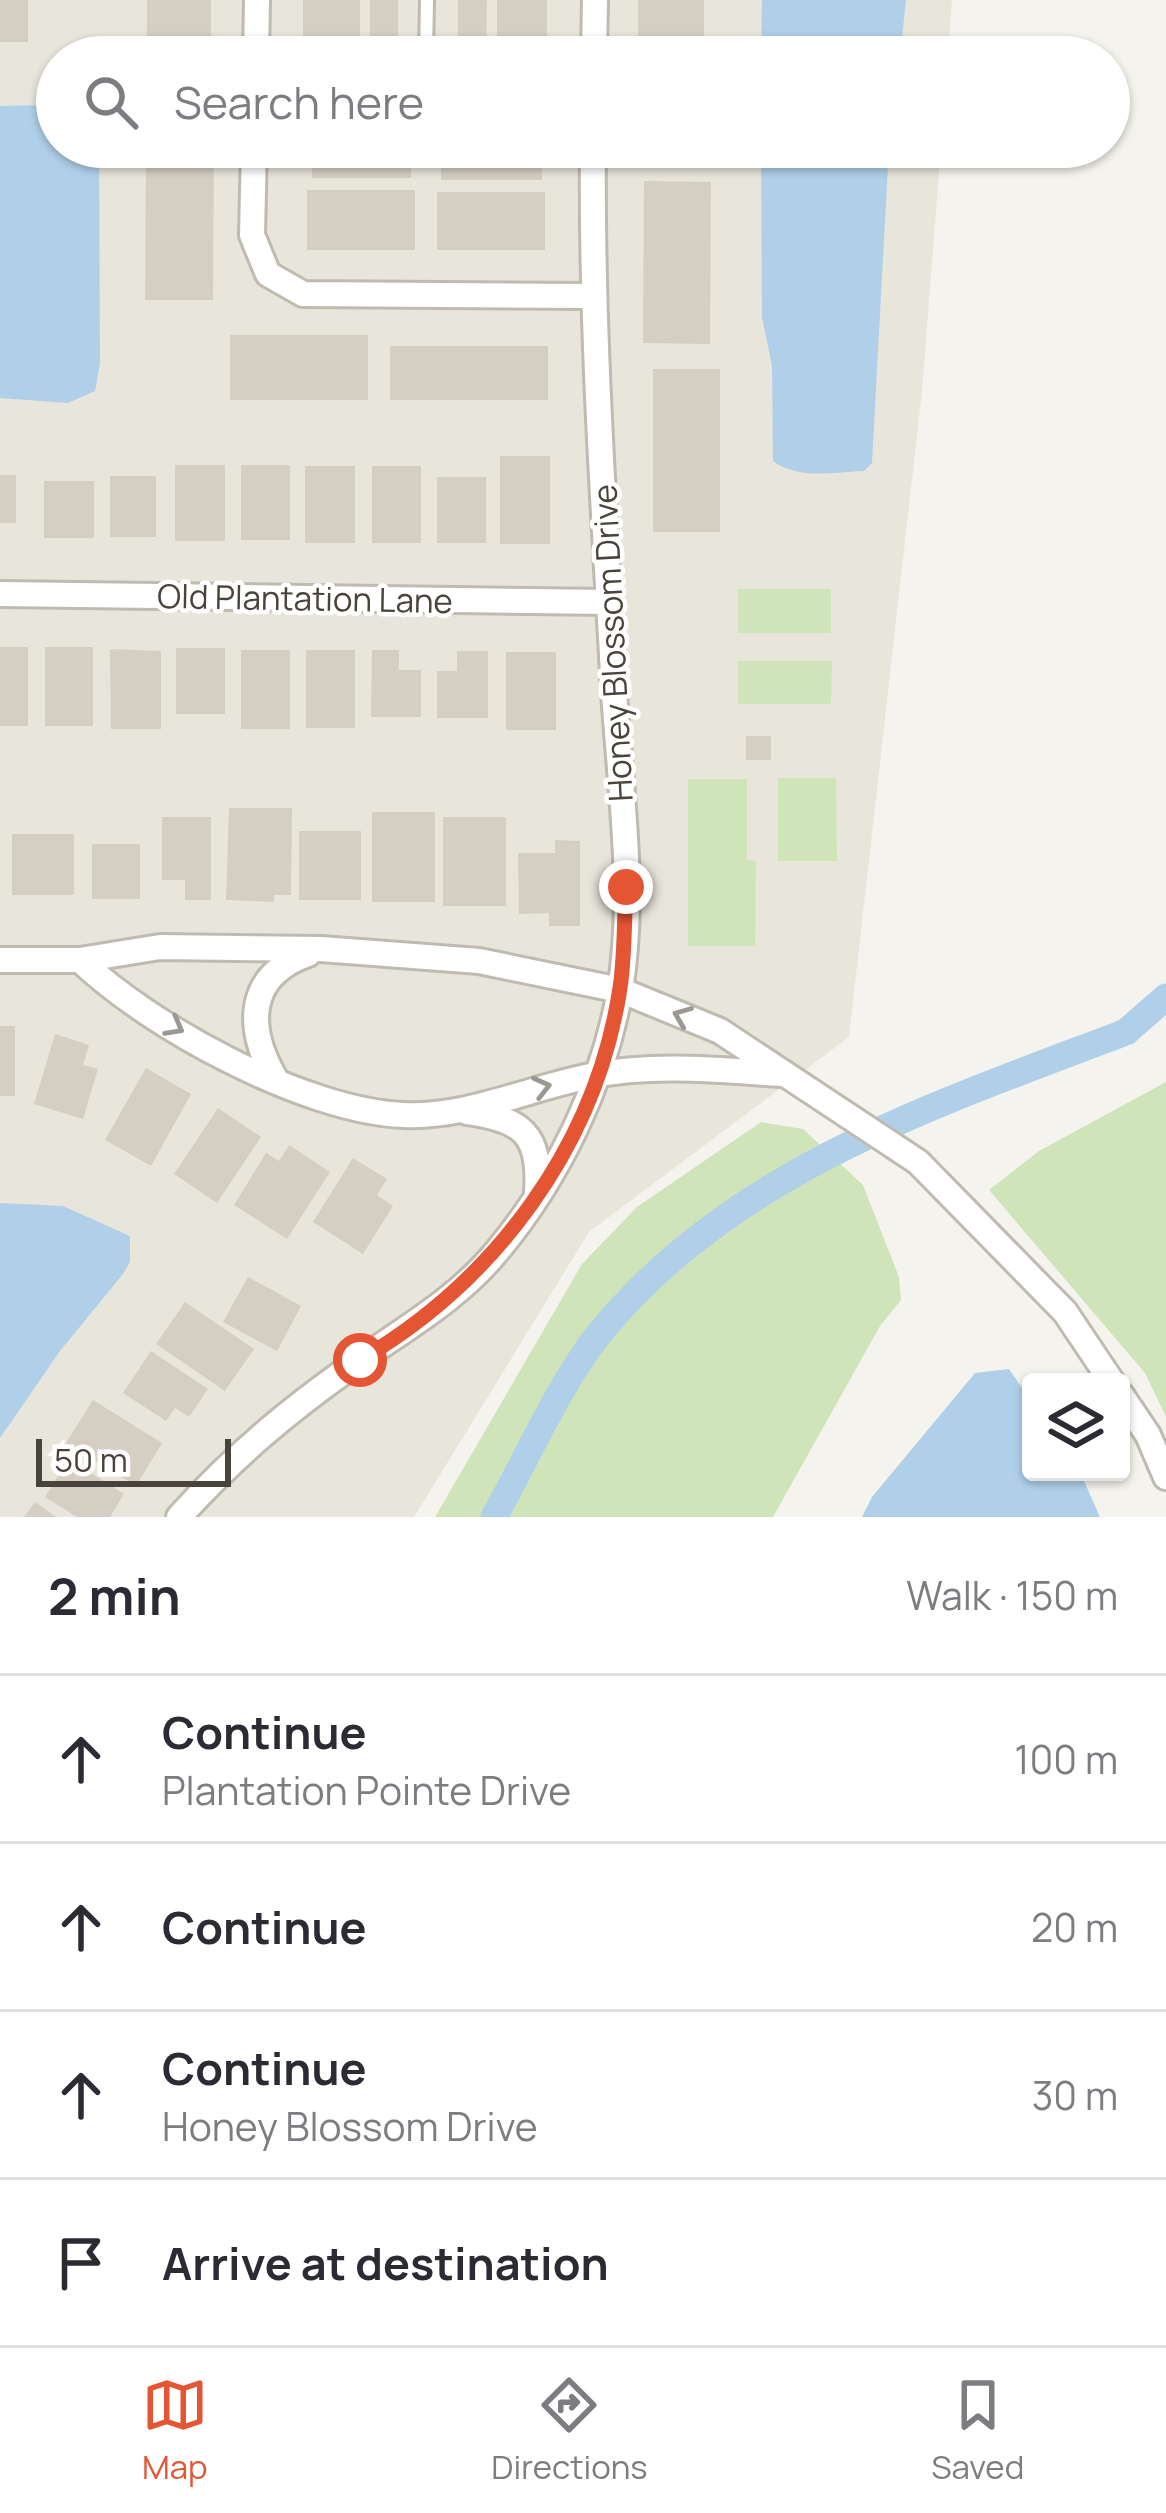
<!DOCTYPE html>
<meta charset="utf-8">
<style>
body{margin:0;font-family:Manrope,sans-serif;background:#f2f2f3;color:#2b2b33}
.controls{position:absolute;right:36px;bottom:36px;display:grid;overflow:hidden;border-radius:12px;box-shadow:0 3px 9px #0004}
.controls button{width:108px;height:108px;display:grid;place-items:center;padding:0;border:0;border-bottom:3px solid #e1e1e2;background:#fff;color:#2b2b33;font:60px sans-serif}
.scale{position:absolute;left:36px;bottom:30px;width:195px;box-sizing:border-box;padding-left:12px;border:6px solid #49443b;border-top:0;font-size:33px;line-height:42px;white-space:nowrap;color:#49443b;-webkit-text-stroke:9px #fff;paint-order:stroke}
.stop{position:absolute;width:36px;height:36px;margin:-27px;border:9px solid #e45534;border-radius:50%;background:#fff}
.stop.end{background:#e45534;border-color:#fff;box-shadow:0 3px 12px #0008}
.list{margin:0;padding:0;list-style:none}
h2{display:flex;justify-content:space-between;align-items:center;height:156px;margin:0;padding:0 48px;font-size:51px}
h2 small{font-size:39px;font-weight:400;color:#7c7c81}
.list li{display:grid;grid-template-columns:78px 1fr auto;gap:36px;align-items:center;box-sizing:border-box;height:168px;padding:0 48px;border-top:3px solid #e1e1e2}
.list b{display:block;font-size:45px;white-space:nowrap}
.list p{margin:0;font-size:39px;white-space:nowrap;color:#7c7c81}
.list em{font-size:39px;font-style:normal;color:#7c7c81}
.icon{flex:none;width:66px;height:66px;fill:none;stroke:currentColor;stroke-width:2;stroke-linecap:round;stroke-linejoin:round}
.map{position:relative;flex:none;width:1166px;height:1517px;overflow:hidden}
.search{position:absolute;background:#fff;box-shadow:0 3px 9px #0004;left:36px;right:36px;top:36px;height:132px;display:flex;align-items:center;gap:30px;box-sizing:border-box;padding:0 42px;border-radius:66px;color:#7c7c81;font-size:45px}
.sheet{height:828px;background:#fff}
nav{display:flex;justify-content:space-around;align-items:center;box-sizing:border-box;height:168px;border-top:3px solid #e1e1e2;background:#fff;font-size:33px;color:#7c7c81}
nav a{display:grid;justify-items:center;gap:6px}
nav .on{color:#e45534}
.map>svg:first-child{display:block}
.residential{fill:#e8e5db}
.green{fill:#d0e4ba}
.water{fill:#b0d0ea}
.lines{fill:none;stroke-linecap:round;stroke-linejoin:round}
.canal{stroke:#b0d0ea;stroke-width:27}
.building{fill:#d5cfc3}
.service-casing{stroke:#c0bbb0;stroke-width:18}
.minor-casing{stroke:#c0bbb0;stroke-width:30}
.service{stroke:#fff;stroke-width:12}
.minor{stroke:#fff;stroke-width:24}
.oneway{stroke:#9b9893}
.route{stroke:#e45534;stroke-width:15}
.labels{text-anchor:middle;dominant-baseline:central;stroke-width:9;stroke-linejoin:round;paint-order:stroke}
.street-label{font-size:33px;fill:#49443b;stroke:#fff}
</style>
<div class="map">
<svg width="1166" height="1517" viewBox="0 0 1166 1517">
<rect width="100%" height="100%" fill="#f5f3ed"/>
<path class="residential" d="M0,0H952L948,57H57V147H941L922,391L849,1037L589,1232L414,1517H0Z"/>
<path class="green" d="M738,589H831V633H738Z
M738,661H832L831,704H738Z
M778,778H836L837,861H778Z
M688,779H747V860L756,861L755,946H688Z
M1166,1082V1417L1145,1373L989,1190L1039,1151Z
M761,1122L803,1129L863,1185L899,1277L901,1300L880,1326L773,1517H435L582,1264L637,1207Z"/>
<path class="water" d="M762,0H906L900,57H761Z
M57,105V147H99L100,363L95,391L68,403L0,398V106Z
M761,147H889L872,463L864,471C834,472 798,480 773,461L772,366L762,317Z
M0,1203L63,1206L130,1236V1262L123,1274L60,1351L0,1438Z
M1009,1369L1031,1401V1472H1080L1100,1517H862L872,1497L975,1373Z"/>
<g class="lines">
<path class="canal" d="M494,1517C525,1462 561,1381 599,1334C731,1171 937,1104 1126,1032L1166,997"/>
</g>
<path class="building" d="M0,0H28V42H0Z
M147,0H211V57H147Z
M303,0H360V57H303Z
M370,0H398V57H370Z
M458,0H487L486,57H458Z
M497,0H547V57H497Z
M638,0H704V57H638Z
M146,147H214L213,300H145Z
M638,147H704V162H638Z
M312,151H411V178H312Z
M441,152H542V180H441Z
M644,181L711,182L710,344L643,343Z
M307,190H415V250H307Z
M437,192H545V250H437Z
M230,335H368V400H230Z
M390,346H548V400H390Z
M653,369H720V532H653Z
M500,456H550V544H500Z
M175,465H225V541H175Z
M241,465H290V540H241Z
M305,466H355V543H305Z
M372,466H421V543H372Z
M0,475H16V523H0Z
M110,476H156V537H110Z
M437,477H486V543H437Z
M44,481H94V538H44Z
M0,647H28V726H0Z
M45,647H93V726H45Z
M176,648H225V714H176Z
M110,649L161,651V729H111Z
M241,650H290V729H241Z
M306,650H355V728H306Z
M372,650H399V670H421V717H371Z
M457,651H488V718H437V671H457Z
M506,652H556V730H506Z
M746,736H771V760H746Z
M229,808H292L291,895H274V902L226,900Z
M372,812H435V902H372Z
M162,817H211V900H185V880H162Z
M443,817H506V906H443Z
M299,831H361V900H299Z
M12,834H74V895H12Z
M555,840L580,841V926H549V913L519,914L518,853H555Z
M92,844H140V899H92Z
M0,1026H15V1096H0Z
M55,1034L89,1045L83,1065L98,1069L83,1119L34,1104Z
M146,1068L191,1094L151,1166L105,1140Z
M218,1108L261,1137L217,1203L174,1174Z
M289,1145L330,1172L287,1239L234,1205L266,1153L279,1161Z
M353,1158L387,1179L377,1195L393,1206L363,1254L313,1222Z
M248,1277L301,1306L277,1351L223,1322Z
M185,1302L254,1349L225,1391L156,1344Z
M151,1351L208,1389L189,1417L175,1408L166,1421L123,1393Z
M93,1400L162,1443L136,1486L66,1443Z
M69,1459L124,1494L110,1517H77L45,1497Z
M35,1502L56,1517H24Z"/>
<g class="lines">
<g class="service-casing">
<path id="service" d="M426,57L427,0"/>
</g>
<g class="minor-casing">
<path id="minor" d="M256,57L257,0
M594,57L595,0
M254,147L252,235L268,274L303,294L591,296
M0,594L609,602
M0,960H80L160,947L321,949L479,961L620,990L720,1031L918,1162L1065,1312L1112,1382
M80,960C150,1027 305,1111 403,1115C467,1118 529,1088 590,1076C652,1063 719,1070 781,1074
M276,1080C246,1029 245,976 308,954
M467,1112C522,1119 541,1134 537,1192
M1121,1395L1148,1435L1166,1477
M179,1517C235,1455 288,1411 356,1363C407,1327 458,1299 498,1250C558,1178 604,1083 620,990C636,893 620,788 614,691C604,509 591,329 593,147"/>
</g>
<use href="#service" class="service"/>
<use href="#minor" class="minor"/>
</g>
<defs><path id="oneway-chevron" d="M-2-3.5L2.5 0L-2 3.5" fill="none" stroke-width="1.6" stroke-linecap="round" stroke-linejoin="round" transform="scale(3)"/></defs>
<g class="oneway">
<use href="#oneway-chevron" transform="translate(682 1016) rotate(-158)"/>
<use href="#oneway-chevron" transform="translate(175 1027) rotate(29)"/>
<use href="#oneway-chevron" transform="translate(542 1087) rotate(-14)"/>
</g>
<g class="lines">
<path class="route" d="M360,1360C495,1281 596,1146 620,988C625,955 624,921 626,887"/>
</g>
<g class="labels">
<g class="street-label">
<text transform="translate(305 598) rotate(1)">Old Plantation Lane</text>
<text transform="translate(612 643) rotate(-93)">Honey Blossom Drive</text>
</g>
</g>
</svg>
<div class="controls">
<button><svg class="icon" aria-label="layers" viewBox="0 0 24 24"><path d="M12 4l9 5-9 5-9-5zM3 14l9 5 9-5"/></svg></button>
</div>
<div class="scale">50 m</div>
<div class="stop" style="left:360px;top:1360px"></div>
<div class="stop end" style="left:626px;top:887px"></div>
<div class="search"><svg class="icon" aria-label="search" viewBox="0 0 24 24"><circle cx="10" cy="10" r="6"/><path d="M15 15l6 6"/></svg>Search here</div>
</div>
<section class="sheet">
<h2>2 min<small>Walk · 150 m</small></h2>
<ul class="list">
<li><svg class="icon" aria-label="ahead" viewBox="0 0 24 24"><path d="M12 20V5M6 11l6-6 6 6"/></svg><div><b>Continue</b><p>Plantation Pointe Drive</p></div><em>100 m</em></li>
<li><svg class="icon" aria-label="ahead" viewBox="0 0 24 24"><path d="M12 20V5M6 11l6-6 6 6"/></svg><div><b>Continue</b></div><em>20 m</em></li>
<li><svg class="icon" aria-label="ahead" viewBox="0 0 24 24"><path d="M12 20V5M6 11l6-6 6 6"/></svg><div><b>Continue</b><p>Honey Blossom Drive</p></div><em>30 m</em></li>
<li><svg class="icon" aria-label="arrive" viewBox="0 0 24 24"><path d="M6 21V4h12l-3 4 3 4H6"/></svg><div><b>Arrive at destination</b></div></li>
</ul>
</section>
<nav>
<a class="on"><svg class="icon" aria-label="map" viewBox="0 0 24 24"><path d="M3 6l6-2 6 2 6-2v14l-6 2-6-2-6 2zM9 4v14M15 6v14"/></svg>Map</a>
<a><svg class="icon" aria-label="directions" viewBox="0 0 24 24"><path d="M12 3l9 9-9 9-9-9zM9 14v-3h6M13 9l2 2-2 2"/></svg>Directions</a>
<a><svg class="icon" aria-label="saved" viewBox="0 0 24 24"><path d="M7 4h10v16l-5-4-5 4z"/></svg>Saved</a>
</nav>
